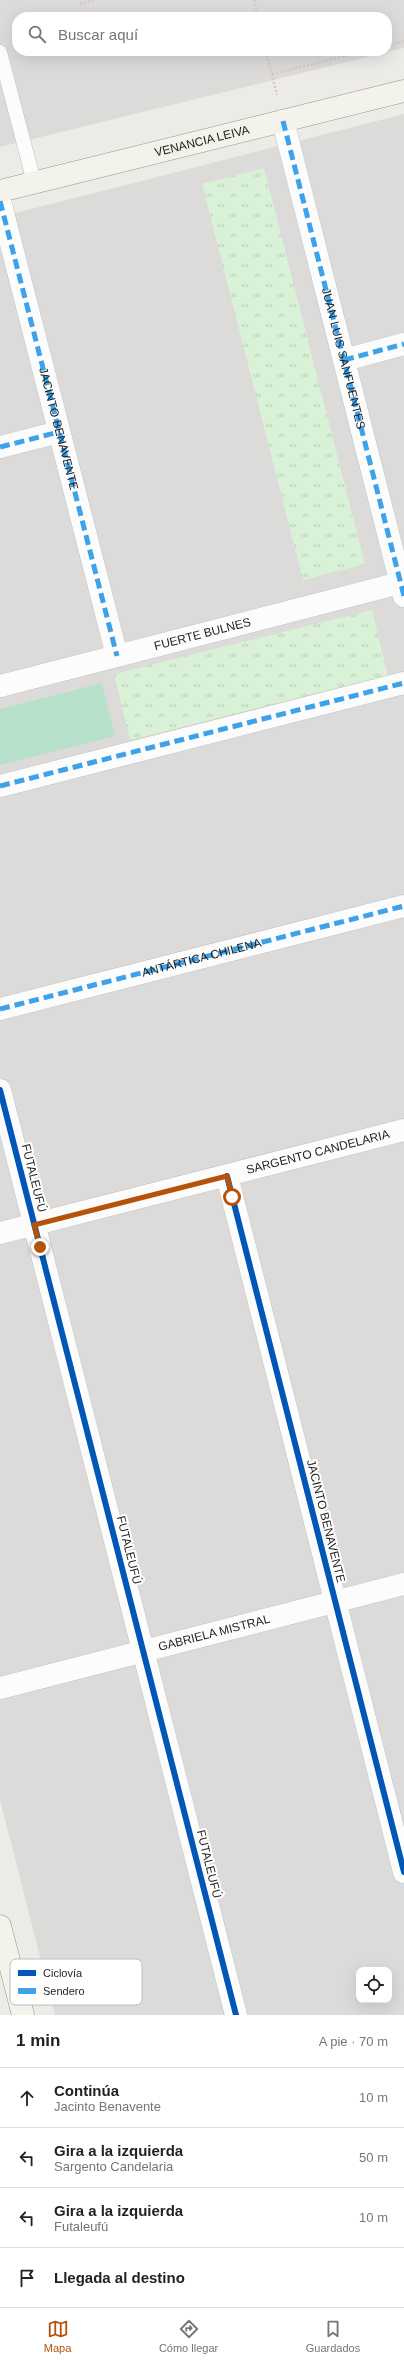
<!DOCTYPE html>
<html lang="es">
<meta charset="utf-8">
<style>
body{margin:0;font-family:Arial,sans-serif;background:#f2f2f2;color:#222}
.controls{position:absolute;right:12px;bottom:12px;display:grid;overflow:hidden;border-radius:8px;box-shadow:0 4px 16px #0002}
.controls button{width:36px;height:36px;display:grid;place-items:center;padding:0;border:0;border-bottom:1px solid #e0e0e0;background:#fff;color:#222;font:20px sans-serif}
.stop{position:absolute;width:12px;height:12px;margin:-9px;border:3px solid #b45309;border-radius:50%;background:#fff}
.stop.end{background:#b45309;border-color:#fff;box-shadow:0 1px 4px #0008}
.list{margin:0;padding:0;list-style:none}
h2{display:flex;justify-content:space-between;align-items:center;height:52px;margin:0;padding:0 16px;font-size:17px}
h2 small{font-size:13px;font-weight:400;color:#767676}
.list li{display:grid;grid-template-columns:26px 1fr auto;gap:12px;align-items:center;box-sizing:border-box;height:60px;padding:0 16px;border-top:1px solid #e0e0e0}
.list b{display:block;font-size:15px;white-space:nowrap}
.list p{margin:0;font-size:13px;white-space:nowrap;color:#767676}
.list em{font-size:13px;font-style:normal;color:#767676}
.icon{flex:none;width:22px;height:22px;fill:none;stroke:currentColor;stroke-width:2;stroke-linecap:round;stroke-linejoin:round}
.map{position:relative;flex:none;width:404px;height:2015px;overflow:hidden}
.search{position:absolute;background:#fff;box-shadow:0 4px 16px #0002;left:12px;right:12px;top:12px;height:44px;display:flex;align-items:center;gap:10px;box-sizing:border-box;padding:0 14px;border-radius:16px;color:#767676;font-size:15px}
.sheet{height:292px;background:#fff}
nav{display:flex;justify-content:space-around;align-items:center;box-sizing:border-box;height:56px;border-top:1px solid #e0e0e0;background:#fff;font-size:11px;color:#767676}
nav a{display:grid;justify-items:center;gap:2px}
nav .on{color:#b45309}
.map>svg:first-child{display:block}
.residential{fill:#dcdbd9;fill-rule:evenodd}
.park{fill:url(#park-tufts)}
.pitch{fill:#b7e1ca}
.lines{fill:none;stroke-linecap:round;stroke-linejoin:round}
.lane-casing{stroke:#c3c2c0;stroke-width:15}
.street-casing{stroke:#c3c2c0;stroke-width:23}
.secondary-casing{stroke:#969581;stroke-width:23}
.path{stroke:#d6c9c8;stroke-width:2.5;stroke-dasharray:2 2;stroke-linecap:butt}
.lane{stroke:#fcfcfc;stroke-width:14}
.street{stroke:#fcfcfc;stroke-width:22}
.secondary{stroke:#f3f3eb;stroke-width:22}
.quiet{stroke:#3da2ea;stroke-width:5;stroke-dasharray:10 5;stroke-linecap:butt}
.cycleway-casing{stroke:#fff;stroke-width:8}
.cycleway{stroke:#0057b8;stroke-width:6}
.route{stroke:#b45309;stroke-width:5}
.labels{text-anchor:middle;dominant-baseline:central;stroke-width:4;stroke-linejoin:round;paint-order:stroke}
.street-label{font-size:12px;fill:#1f1f1f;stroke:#fff}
.key{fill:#fff;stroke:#bcbcbc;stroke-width:1}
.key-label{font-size:11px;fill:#1f1f1f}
</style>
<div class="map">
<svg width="404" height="2015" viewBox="0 0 404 2015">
<defs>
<pattern id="park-tufts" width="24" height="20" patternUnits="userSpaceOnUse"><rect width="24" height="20" fill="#d9f1d6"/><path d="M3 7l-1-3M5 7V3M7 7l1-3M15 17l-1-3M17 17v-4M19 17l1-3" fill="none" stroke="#baceb7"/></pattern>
</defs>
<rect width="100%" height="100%" fill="#edebe8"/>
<path class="residential" d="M0,0H404V48L0,147ZM17,17H387V51H17Z
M404,114V2015H55L0,1800V217ZM359,1970H389V2000H359Z"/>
<path class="park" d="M264,168L365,564L303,580L202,184Z
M372,610L388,676L130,740L114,674Z"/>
<path class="pitch" d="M102,683L115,736L0,765V709Z"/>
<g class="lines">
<g class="lane-casing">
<path id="lane" d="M0,52L34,182"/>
</g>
<g class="street-casing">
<g id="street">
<path d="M283,121L404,596"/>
<path d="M0,201L117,656"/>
<path d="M344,360L404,344"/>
<path d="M0,447L59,432"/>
<path id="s1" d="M0,686L404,582"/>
<path d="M0,786L404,683"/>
<path id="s2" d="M0,1009L404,906"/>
<path d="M0,1090L236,2015"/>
<path d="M227,1176L404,1872"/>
<path id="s3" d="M0,1233L404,1130"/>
<path id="s4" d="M0,1688L404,1584"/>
</g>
</g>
<g class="secondary-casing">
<g id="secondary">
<path id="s5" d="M0,191L404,91"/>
<path d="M0,1926L23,2015"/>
</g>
</g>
<path class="path" d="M254,0L258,17
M80,4L96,0
M387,46L404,41
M266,51L277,95
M272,74L365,51"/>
<use href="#lane" class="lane"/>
<use href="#street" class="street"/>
<use href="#secondary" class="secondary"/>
<g class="quiet">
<path id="s6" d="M283,121L404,596"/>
<path id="s7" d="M0,201L117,656"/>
<path d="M344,360L404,344"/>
<path d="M0,447L59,432"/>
<path d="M0,786L404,683"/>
<path d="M0,1009L404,906"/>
</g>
<g class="cycleway-casing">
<path id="cycleway" d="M0,1090L236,2015
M227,1176L404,1872"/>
</g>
<use href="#cycleway" class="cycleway"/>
</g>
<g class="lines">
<path class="route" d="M40,1247L34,1225L227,1176L232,1197"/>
</g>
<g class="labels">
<g class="street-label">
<text stroke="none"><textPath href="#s5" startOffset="208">VENANCIA LEIVA</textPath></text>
<text stroke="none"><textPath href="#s6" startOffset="245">JUAN LUIS SANFUENTES</textPath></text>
<text stroke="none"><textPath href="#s7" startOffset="235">JACINTO BENAVENTE</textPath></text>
<text stroke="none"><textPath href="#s1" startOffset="209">FUERTE BULNES</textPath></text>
<text stroke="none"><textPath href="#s2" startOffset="208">ANTÁRTICA CHILENA</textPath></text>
<text stroke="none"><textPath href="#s3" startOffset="328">SARGENTO CANDELARIA</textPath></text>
<text transform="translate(34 1178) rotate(76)">FUTALEUFÚ</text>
<text transform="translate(326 1521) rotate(76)">JACINTO BENAVENTE</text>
<text transform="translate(129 1550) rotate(76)">FUTALEUFÚ</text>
<text stroke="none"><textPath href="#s4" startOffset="221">GABRIELA MISTRAL</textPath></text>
<text transform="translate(209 1864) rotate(76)">FUTALEUFÚ</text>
</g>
</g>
<rect x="10" y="1959" width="132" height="46" rx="6" class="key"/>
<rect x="18" y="1970" width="18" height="6" fill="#0057b8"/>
<rect x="18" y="1988" width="18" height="6" fill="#3da2ea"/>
<g class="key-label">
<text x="43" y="1977">Ciclovía</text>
<text x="43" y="1995">Sendero</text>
</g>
</svg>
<div class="controls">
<button><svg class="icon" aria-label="locate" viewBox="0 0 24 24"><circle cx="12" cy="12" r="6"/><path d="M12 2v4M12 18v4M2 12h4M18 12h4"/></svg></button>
</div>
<div class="stop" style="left:232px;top:1197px"></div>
<div class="stop end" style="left:40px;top:1247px"></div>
<div class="search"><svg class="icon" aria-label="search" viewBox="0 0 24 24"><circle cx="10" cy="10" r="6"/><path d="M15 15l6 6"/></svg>Buscar aquí</div>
</div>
<section class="sheet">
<h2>1 min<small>A pie · 70 m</small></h2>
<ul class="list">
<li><svg class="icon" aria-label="ahead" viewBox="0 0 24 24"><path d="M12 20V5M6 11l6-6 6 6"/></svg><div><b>Continúa</b><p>Jacinto Benavente</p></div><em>10 m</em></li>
<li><svg class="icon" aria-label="left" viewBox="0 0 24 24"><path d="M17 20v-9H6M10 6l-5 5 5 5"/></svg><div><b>Gira a la izquierda</b><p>Sargento Candelaria</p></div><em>50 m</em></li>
<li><svg class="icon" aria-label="left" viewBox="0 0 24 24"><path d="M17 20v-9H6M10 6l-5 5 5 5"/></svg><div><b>Gira a la izquierda</b><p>Futaleufú</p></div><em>10 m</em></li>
<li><svg class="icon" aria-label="arrive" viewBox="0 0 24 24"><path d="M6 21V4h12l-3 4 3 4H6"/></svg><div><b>Llegada al destino</b></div></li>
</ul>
</section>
<nav>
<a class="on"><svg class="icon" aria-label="map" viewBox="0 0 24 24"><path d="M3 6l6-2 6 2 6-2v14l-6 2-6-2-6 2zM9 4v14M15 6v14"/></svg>Mapa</a>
<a><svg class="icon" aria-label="directions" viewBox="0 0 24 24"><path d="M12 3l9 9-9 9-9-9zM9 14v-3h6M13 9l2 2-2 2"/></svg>Cómo llegar</a>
<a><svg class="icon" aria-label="saved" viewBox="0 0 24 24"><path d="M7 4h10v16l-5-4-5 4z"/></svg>Guardados</a>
</nav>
